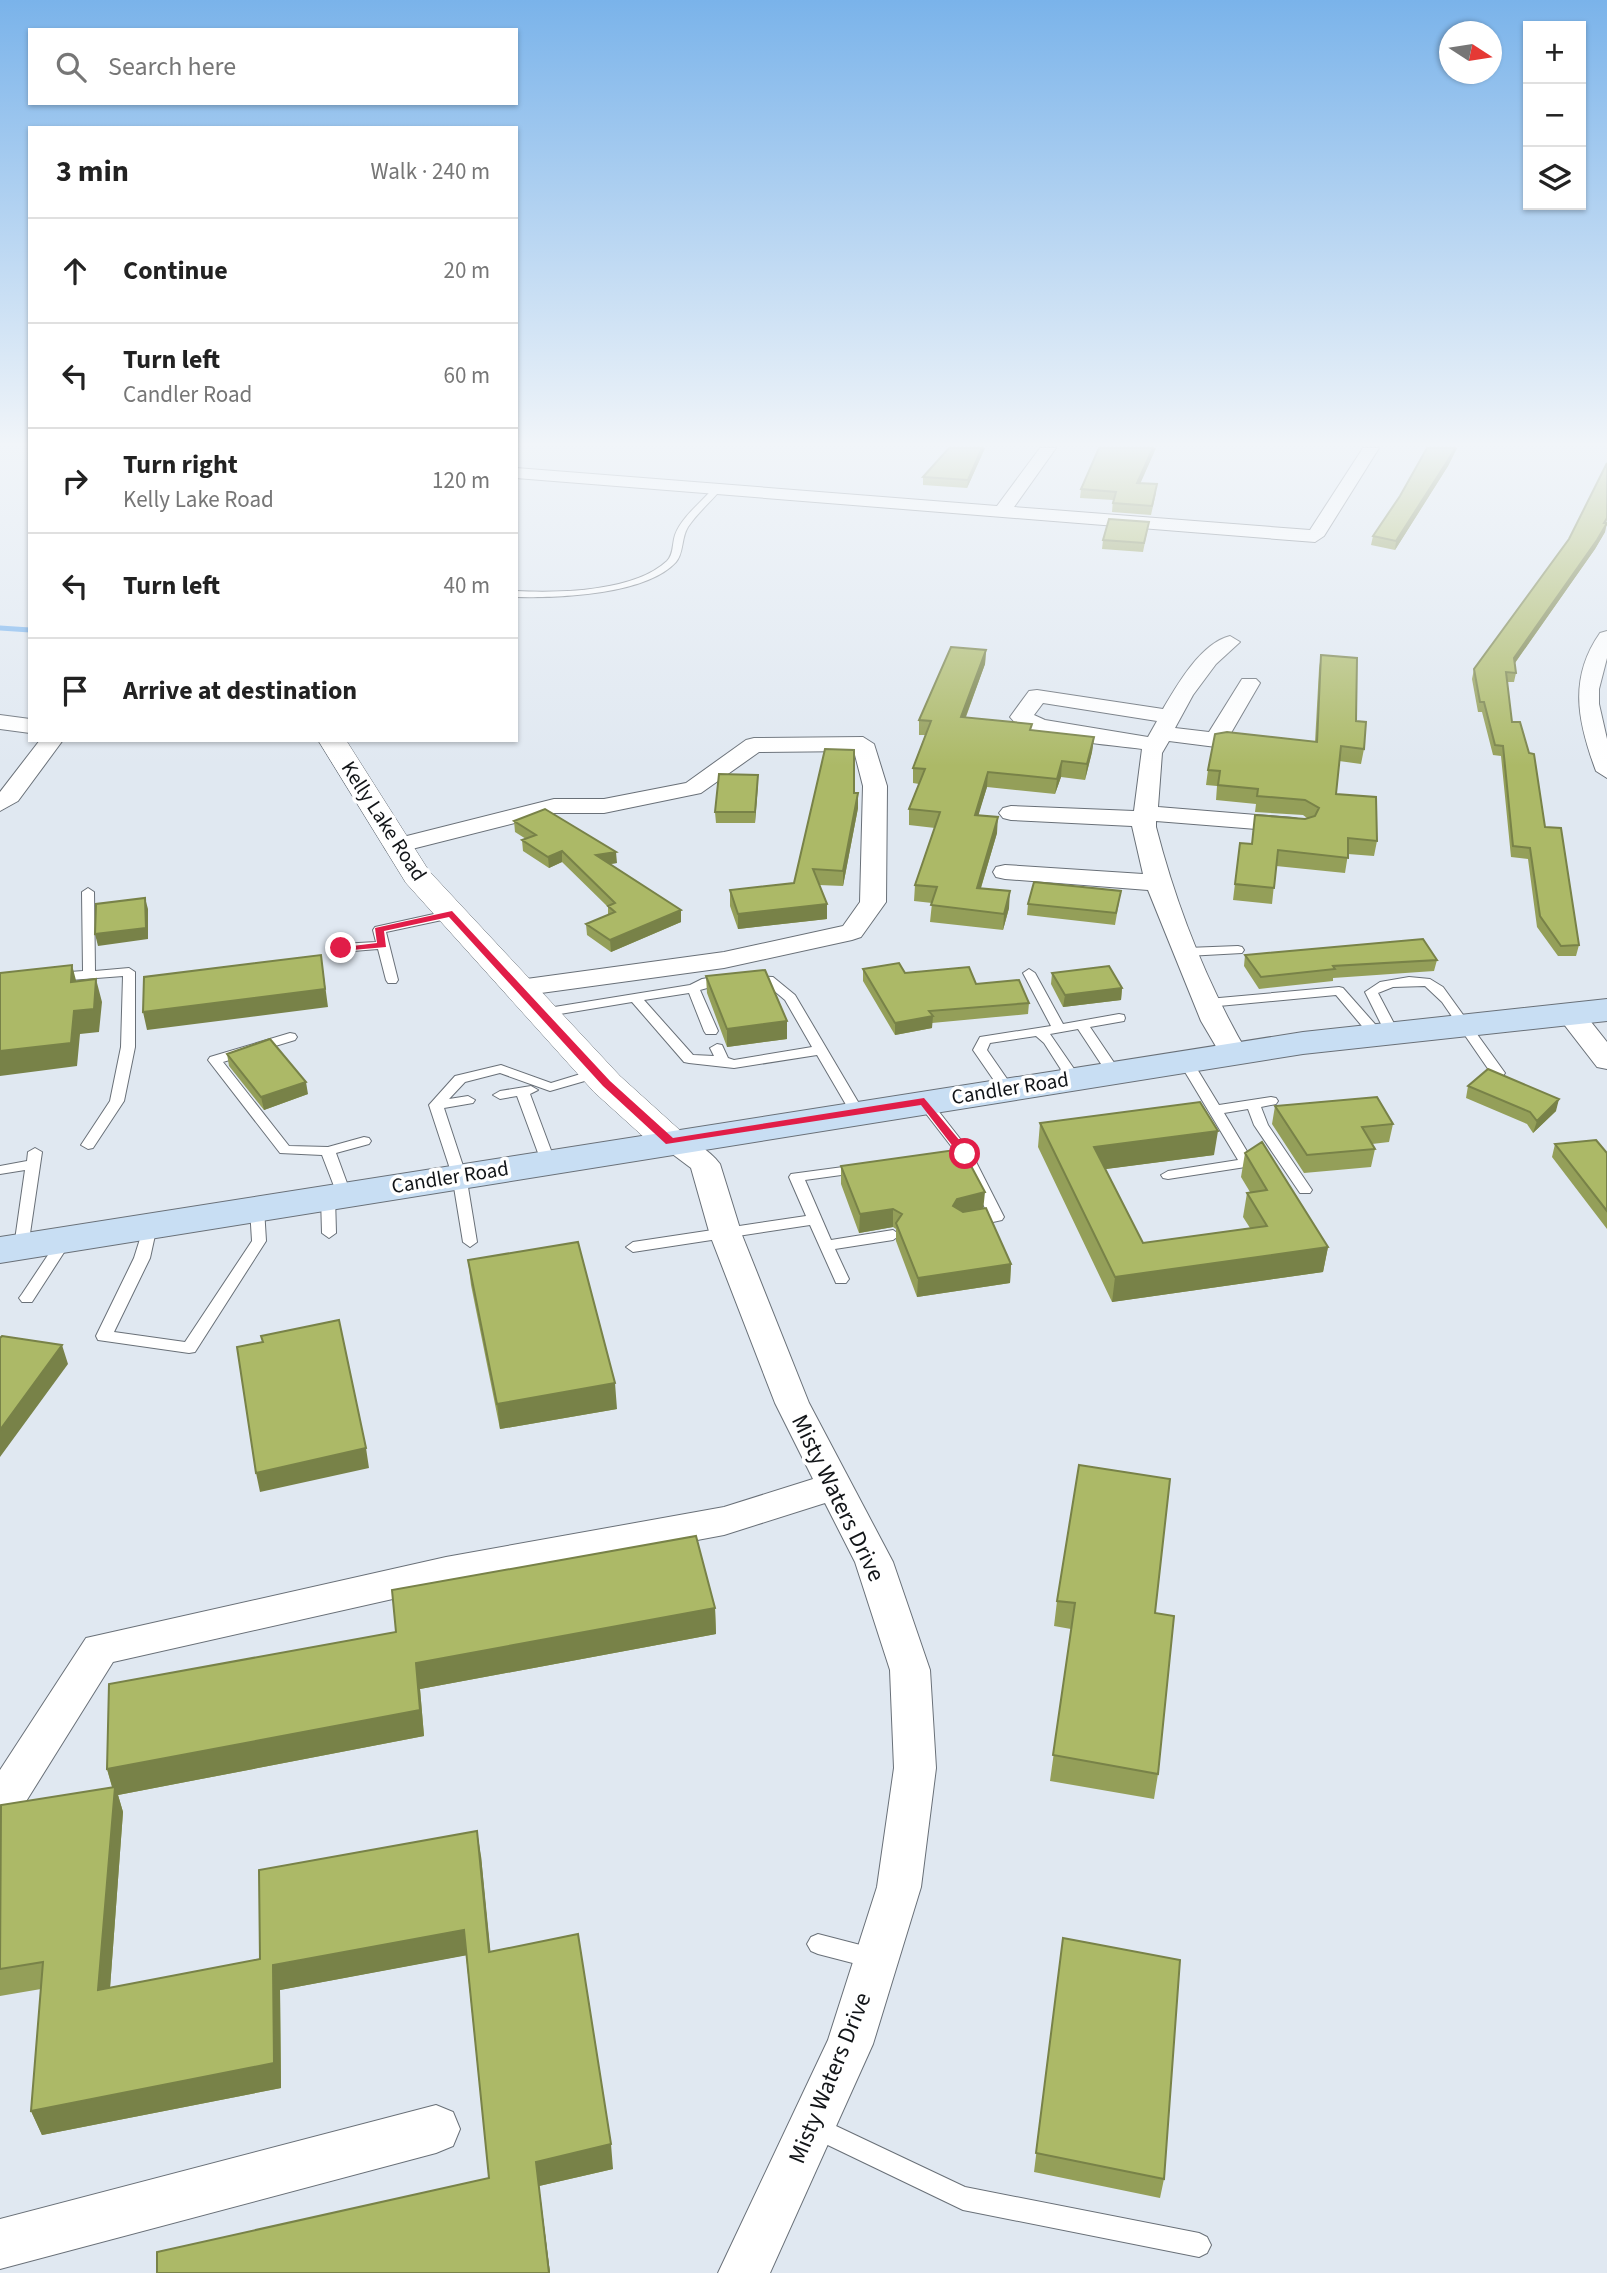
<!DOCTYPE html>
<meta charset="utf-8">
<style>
body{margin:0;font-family:"Source Sans 3",sans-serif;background:#f6f6f6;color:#222}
.controls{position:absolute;right:21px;top:21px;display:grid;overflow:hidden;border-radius:0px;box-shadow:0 2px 5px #0004}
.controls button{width:63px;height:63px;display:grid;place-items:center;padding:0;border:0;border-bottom:2px solid #e0e0e0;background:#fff;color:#222;font:35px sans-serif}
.compass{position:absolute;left:1439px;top:21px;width:63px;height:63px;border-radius:50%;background:#fff;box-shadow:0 2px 5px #0004;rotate:102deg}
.stop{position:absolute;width:21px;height:21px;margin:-16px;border:5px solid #e11d48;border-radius:50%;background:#fff}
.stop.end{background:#e11d48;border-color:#fff;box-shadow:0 2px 7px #0008}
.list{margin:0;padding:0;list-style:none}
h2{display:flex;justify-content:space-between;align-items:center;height:91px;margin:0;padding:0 28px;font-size:30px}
h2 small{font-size:23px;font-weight:400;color:#767676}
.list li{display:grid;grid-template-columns:46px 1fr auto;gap:21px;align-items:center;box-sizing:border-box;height:105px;padding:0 28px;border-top:2px solid #e0e0e0}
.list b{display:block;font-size:26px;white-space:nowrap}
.list p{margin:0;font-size:23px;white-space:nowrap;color:#767676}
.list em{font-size:23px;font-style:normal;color:#767676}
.icon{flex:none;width:38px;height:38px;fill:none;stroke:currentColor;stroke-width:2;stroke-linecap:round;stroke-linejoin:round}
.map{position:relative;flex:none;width:1607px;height:2273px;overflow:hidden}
.search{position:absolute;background:#fff;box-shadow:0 2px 5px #0004;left:28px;top:28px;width:490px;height:77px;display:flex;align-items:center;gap:18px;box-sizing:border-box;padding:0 24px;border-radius:0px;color:#767676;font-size:26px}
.panel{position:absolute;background:#fff;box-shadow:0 2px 5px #0004;left:28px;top:126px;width:490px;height:616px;border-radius:0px}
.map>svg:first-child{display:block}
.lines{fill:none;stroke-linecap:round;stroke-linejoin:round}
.stream{stroke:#75b1ed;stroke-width:5}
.service-casing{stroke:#697078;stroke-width:2}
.minor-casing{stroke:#697078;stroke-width:2}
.tertiary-casing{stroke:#697078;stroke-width:1}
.secondary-casing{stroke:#697078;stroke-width:2}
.service{fill:#fff;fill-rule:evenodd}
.minor{fill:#fff;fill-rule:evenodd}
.tertiary{fill:#fff;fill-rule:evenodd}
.secondary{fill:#c8def3;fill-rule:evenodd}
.wall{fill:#949f59}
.shaded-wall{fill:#788248}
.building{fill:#acb967;stroke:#788248;stroke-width:2}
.route{fill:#e11d48}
.labels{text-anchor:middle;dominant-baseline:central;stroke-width:7;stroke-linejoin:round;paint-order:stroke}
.street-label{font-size:21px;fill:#121518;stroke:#fff}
.near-street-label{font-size:24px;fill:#121518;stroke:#fff}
</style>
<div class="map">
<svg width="1607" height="2273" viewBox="0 0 1607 2273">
<rect width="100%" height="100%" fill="#e0e8f1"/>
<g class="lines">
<path class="stream" d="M0,628L30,630"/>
<g class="service-casing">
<path id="service" d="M716,485L723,487C712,501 698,512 688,527C681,538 684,553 676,562C646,595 558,598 516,597V591C559,593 634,592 667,561C674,554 672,544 675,535C682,516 703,501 716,485Z
M88,888L94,892L95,971L129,968L135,972V1047L124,1101L93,1148L88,1149L81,1145L110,1101L121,1047L123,976L57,981L51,977L57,973L83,971L82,892Z
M452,910L456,911L458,914L456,917L386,932L398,980L396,983H388L386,980L378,949L341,952L335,948L341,944L376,942L373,930L375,927Z
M1238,946L1242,947L1244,950L1242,953L1187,956L1181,952L1187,948Z
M1029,969L1035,973L1063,1024L1119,1014L1124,1015L1125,1018L1124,1021L1090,1027L1121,1073L1119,1076H1109L1078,1029L1050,1034L1081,1079L1074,1083L1069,1082L1044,1043L1036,1036L990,1043L987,1050L1014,1089L1012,1092H1002L973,1050L980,1037L1051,1026L1023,973Z
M725,975L729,976L731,979L729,982L700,990L718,1031L716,1034H706L704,1031L689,993L644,1000L693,1055L714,1056L710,1048L717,1044L722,1045L728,1058L734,1060L812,1047L785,1000L766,984H752L746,980L752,976L773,977L795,995L864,1112L862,1115H852L817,1055L734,1068L689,1063L684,1062L632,1002L542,1017L536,1013L542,1009L690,985L702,979Z
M1409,977L1430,979L1443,987L1505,1073L1503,1076H1493L1442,1002L1425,986L1393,987L1378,993L1399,1033L1397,1036H1387L1365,992L1380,982Z
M1339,987L1343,988L1382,1032L1384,1035L1382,1038H1372L1336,995L1208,1007L1202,1003L1208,999Z
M290,1033L295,1034L297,1037L295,1040L223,1062L289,1146L328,1147L364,1137L369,1138L371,1141L369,1144L336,1153L351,1194L349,1197H339L337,1194L322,1155L280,1153L208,1060L210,1057Z
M1186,1058L1191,1059L1219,1105L1271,1097L1276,1098L1278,1101L1276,1104L1261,1107L1268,1125L1312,1190L1310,1193H1300L1254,1125L1248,1109L1224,1113L1254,1163L1252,1166L1168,1179L1163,1178L1161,1175L1168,1171L1238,1160L1179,1062Z
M501,1065L551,1083L597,1069L604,1073L602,1076L550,1091L500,1073L465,1082L449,1099L468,1096L475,1100L473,1103L444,1108L466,1175L477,1242L470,1247L463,1242L452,1175L429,1105L455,1076Z
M531,1086L538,1090L530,1094L555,1161L548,1165L541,1161L517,1096L500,1099L493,1095L500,1091Z
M924,1098L929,1099L972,1154L1004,1217L1002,1220L975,1226L968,1221L970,1218L988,1214L958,1155L917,1102Z
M35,1148L42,1152L28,1247L21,1252L14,1247L25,1170L0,1174V1166L27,1161L28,1152Z
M858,1165L865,1169L863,1172L805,1180L831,1240L893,1230L900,1235L893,1240L835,1249L849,1279L846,1283H836L810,1225L633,1252L626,1247L633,1242L806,1216L789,1177L791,1174Z
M328,1192L335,1197L336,1233L329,1238L322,1233L321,1197Z
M257,1203L264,1208L266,1241L195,1352L189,1353L98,1340L96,1336L134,1258L145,1223H155L157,1226L150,1258L114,1332L185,1342L252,1241L250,1208Z
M65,1235L72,1240L32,1302H22L19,1298L22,1294L60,1237Z
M818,1934L872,1948L880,1951L883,1958L880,1965L872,1968L818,1954L811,1951L807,1944L811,1937Z
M817,2117L965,2187L1199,2233L1207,2237L1211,2245L1207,2253L1199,2257L963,2210L809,2136L806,2128L809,2120Z"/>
</g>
<g class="minor-casing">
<path id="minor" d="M1040,448H1056L1014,507L1310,530L1363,448H1379L1324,536L1315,542L516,478V468L997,506Z
M1607,631V658L1599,689V704L1607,739V778L1596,771C1578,722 1568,679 1600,633Z
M1230,636L1240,642L1216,664L1193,695L1175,728L1209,732L1242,679H1256L1260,683L1224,745L1216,747L1169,741L1162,753L1158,807L1294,818L1302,820L1306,825L1302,830L1294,832L1156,821V827C1176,905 1207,984 1248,1054L1244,1060L1234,1062L1224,1060L1201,1021L1148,890L1005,879L996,877L993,872L996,867L1005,865L1143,874L1132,826L1011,820L1003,818L999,813L1003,808L1011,806L1134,811L1142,749C1114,745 1025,739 1010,717L1029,691L1037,690L1163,709C1177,685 1201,643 1230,636ZM1043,703L1157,721L1148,737L1045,720L1034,715Z
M0,715L30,719V733L0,729Z
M863,737L874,744L887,786L886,902L861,937L852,940L724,968L519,996L509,994L506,988L509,982L519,980L724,952L843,926L860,902L863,786L854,751L759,752L701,793L604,813H554L396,853L387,851L384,846L387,841L554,799H604L686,783L746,740L754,738Z
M40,740H63L18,801L0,811V792Z
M1570,1006L1580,1008L1607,1042V1069L1597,1067L1556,1014L1560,1008Z
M670,1132C687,1136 710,1150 720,1164L742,1235L809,1403L893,1562L930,1670L936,1768L921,1887L873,2044L770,2273H718L828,2040L877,1887L894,1768L890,1670L855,1562L825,1503L724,1535L446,1587L113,1662L15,1819L0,1824V1770L86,1638L446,1557L724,1507L813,1479L775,1403L710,1235L691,1168L655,1141L659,1135Z
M436,2105L453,2112L460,2129L453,2146L436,2153L0,2269V2219Z"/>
</g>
<g class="tertiary-casing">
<path id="tertiary" d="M318,740H346L429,871L620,1076L683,1133L688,1141L683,1149L670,1152L657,1149L594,1092L406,883Z"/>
</g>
<g class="secondary-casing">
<path id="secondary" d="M1607,999V1021L1303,1054L0,1263V1237L1303,1032Z"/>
</g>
<use href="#service" class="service"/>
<use href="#minor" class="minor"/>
<use href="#tertiary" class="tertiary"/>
<use href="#secondary" class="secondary"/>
</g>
<path class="wall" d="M985,448L967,488L923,485V477Z
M1099,448H1156L1140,483L1156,493L1151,515L1112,512L1113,500L1080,498L1081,489Z
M1427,448H1457L1448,466L1395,550L1371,545L1373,536L1400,496Z
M1149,522L1143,552L1102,549L1103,540Z
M1607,523L1605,532L1595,549L1515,663L1516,673L1514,682H1507L1512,722L1545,827L1579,945L1576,956H1558L1537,927L1528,859L1511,857L1501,756L1493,755L1482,712H1478L1472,679L1474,669L1569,539Z
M986,650L985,664L966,717L1032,730L1094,737L1092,752L1085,780L1061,777L1055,794L987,787L978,815L997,833L981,888L1009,908L1003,930L930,922L932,903L914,901L915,885L935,828L909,825V809L919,784L913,783V768L925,735H919V720Z
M1321,655L1356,721L1364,749L1361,764L1339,761L1336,794L1377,841L1374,856L1348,854L1345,873L1276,866L1272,904L1233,900L1240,843L1251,844L1307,818L1303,815L1255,812L1256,804L1216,800L1217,786L1206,785L1208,770L1315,742L1319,669Z
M758,775L755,823H716L715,812Z
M854,793H858V808L843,886L819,885L827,904V919L738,929L730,906V890L794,883Z
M514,821L617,863L610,864L681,910V922L611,952L587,935L586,924L608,915V907L562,862L549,868L523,851L522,840L526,839L515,832Z
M1119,902L1115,925L1027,915L1028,904Z
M1245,955L1437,960L1434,971L1333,978V981L1259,989L1244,966Z
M863,969L905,973L976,984L1029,1003L1028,1014L932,1023V1028L895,1035L863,981Z
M1052,973L1122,988L1121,1000L1063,1007L1051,984Z
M706,976L787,1039L727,1047L707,993Z
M227,1054L308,1094L264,1110L229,1066Z
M1468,1086L1556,1111L1533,1133L1527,1124L1466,1098Z
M1275,1106L1393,1124L1389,1142L1372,1144L1375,1149L1371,1167L1304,1173L1272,1124Z
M1040,1123L1214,1155L1105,1169L1143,1243L1250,1228L1243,1217L1247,1193L1250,1192L1241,1177L1245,1153L1328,1247L1323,1272L1112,1302L1038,1147Z
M1555,1144L1607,1153V1229L1552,1157Z
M841,1166L984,1208L1011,1264L1010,1283L917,1297L896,1241V1229L893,1227L859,1233L841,1184Z
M468,1260L617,1409L500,1429L471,1285Z
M1057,1601L1155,1613L1158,1774L1154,1799L1050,1781L1071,1629L1054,1626Z
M715,1608L716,1634L420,1689L424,1736L118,1795L123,1812L110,1988L260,1959L481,1856L490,1952L613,2169L539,2186L550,2273H157L489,2178L466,1955L280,1990L281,2088L42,2135L31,2111L41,1989L0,1996V1812L112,1787L107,1769Z
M1063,1938L1164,2179L1160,2198L1034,2172Z"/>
<path class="shaded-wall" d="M982,448H985L967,488L968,480Z
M1153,448H1156L1137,491V483Z
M1455,448H1457L1448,466L1395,550L1396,541Z
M1607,518L1605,532L1595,549L1512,667L1514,658Z
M986,650L985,664L960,732L961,717Z
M1094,737L1092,752L1085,780L1087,764Z
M1062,761L1061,777L1055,794L1057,779Z
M988,772L987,787L974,830L975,815Z
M758,775V785L755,823V812Z
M858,793V808L843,886V871Z
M998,817L997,833L976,904L977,888Z
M562,851V862L549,868L548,857Z
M616,852L617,863L597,866L596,855Z
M1010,891L1009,908L1003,930L1004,914Z
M145,898L148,909V939L98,946L95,934Z
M827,904V919L738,929V914Z
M681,910V922L611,952L610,940Z
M321,955L328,1007L147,1030L143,1012Z
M72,965L78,988L71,982Z
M96,979L102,1002L99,1032L80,1034L77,1066L0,1076V1051L74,1011Z
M1122,988L1121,1000L1063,1007L1065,995Z
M933,1016L932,1028L895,1035V1023Z
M787,1021V1039L727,1047V1029Z
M306,1082L308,1094L264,1110L261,1097Z
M1559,1099L1556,1111L1533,1133L1537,1121Z
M1218,1131L1214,1155L1091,1171L1094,1147Z
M985,1192L983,1211L952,1224L953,1206L957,1199Z
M893,1209V1227L859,1233L860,1214Z
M1328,1247L1323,1272L1112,1302L1115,1277Z
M1011,1264L1010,1283L917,1297L918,1278Z
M62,1345L68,1364L0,1457V1430Z
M615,1383L617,1409L500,1429L497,1404Z
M366,1448L369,1468L260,1492L256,1473Z
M715,1608L716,1634L420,1689L424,1736L118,1795L123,1812L108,2015L98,1990L114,1793L107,1769L416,1663Z
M477,1831L481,1856L493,1977L489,1952Z
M464,1930L468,1955L280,1990L281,2088L42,2135L31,2111L273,1965Z
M611,2144L613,2169L539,2186L550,2273H549L536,2162Z"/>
<path class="building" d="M949,448H982L968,480L923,477Z
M1099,448H1153L1137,483L1157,484L1152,506L1113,503L1116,492L1081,489Z
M1427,448H1455L1450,457L1396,541L1373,536L1400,496Z
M1607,463V518L1604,523H1607L1597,540L1514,658L1516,673L1506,672L1512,722H1520L1529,753L1534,754L1545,827L1561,828L1579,945L1561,946L1540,916L1530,848L1513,846L1503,746L1495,745L1484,702H1480L1474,669L1569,539Z
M1109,519L1149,522L1144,543L1103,540Z
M951,647L986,650L961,717L1032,724L1030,730L1094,737L1087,764L1062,761L1057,779L988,772L975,815L998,817L977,888L1010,891L1004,914L931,905L937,887L915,885L940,812L909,809L925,769L913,768L931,721L919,720Z
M1321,655L1357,658L1356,721L1366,722L1364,749L1341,746L1336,794L1376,797L1377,841L1348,838V858L1278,850L1274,888L1235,884L1240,843L1252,844L1255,815L1305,819L1315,816L1319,808L1305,800L1257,796L1258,789L1218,785L1220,771L1208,770L1215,734L1227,732L1317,742Z
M825,749L854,750V793H858L843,871L813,869L827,904L738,914L730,890L794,883Z
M719,774L758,775L755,812H715Z
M545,809L616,852L596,855L681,910L610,940L586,924L615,912L608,906L615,903L562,851L548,857L522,840L536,835L514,821Z
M1034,882L1121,891L1116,913L1028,904Z
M145,898L146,928L95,934L96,904Z
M1423,939L1437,960L1333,966L1335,969L1261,977L1245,955Z
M321,955L325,989L143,1012L144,977Z
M899,963L905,973L969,967L976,984L1019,980L1029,1003L929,1011L933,1016L895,1023L863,969Z
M72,965L71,982L96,979L94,1009L74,1011L71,1043L0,1051V973Z
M1109,966L1122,988L1065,995L1052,973Z
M765,970L787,1021L727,1029L706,976Z
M270,1039L306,1082L261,1097L227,1054Z
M1488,1069L1559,1099L1537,1121L1530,1112L1468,1086Z
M1377,1097L1393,1124L1362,1127L1375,1149L1307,1155L1275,1106Z
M1200,1102L1218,1131L1094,1147L1143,1243L1267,1226L1247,1193L1267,1190L1245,1153L1262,1142L1328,1247L1115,1277L1040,1123Z
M1596,1140L1607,1153V1211L1555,1144Z
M962,1149L985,1192L957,1199L953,1206L963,1212L986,1208L1011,1264L918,1278L896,1223L902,1214L893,1209L860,1214L841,1166Z
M578,1242L615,1383L497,1404L468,1260Z
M339,1320L366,1448L256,1473L237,1347L263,1342L261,1336Z
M2,1336L62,1345L0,1430V1338Z
M1079,1465L1170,1479L1155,1613L1174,1616L1158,1774L1053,1755L1075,1603L1057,1601Z
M696,1536L715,1608L416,1663L420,1710L107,1769L109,1684L396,1632L392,1590Z
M115,1787L98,1990L260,1959L259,1870L477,1831L489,1952L578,1934L611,2144L536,2162L549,2273H157V2252L489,2178L464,1930L273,1965L274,2063L31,2111L43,1962L0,1969L1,1805Z
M1063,1938L1180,1960L1164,2179L1036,2153Z"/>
<linearGradient id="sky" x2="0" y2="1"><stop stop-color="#7ab3ea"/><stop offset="0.58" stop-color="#f1f5f9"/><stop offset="1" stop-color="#f1f5f9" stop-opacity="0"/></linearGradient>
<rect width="1607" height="766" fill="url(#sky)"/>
<path class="route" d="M452,911L610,1081L673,1138L924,1098L971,1154L961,1157L921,1105L666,1144L603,1086L449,917L384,931L386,947L341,951L336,948L377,943L375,928Z"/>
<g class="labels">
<g class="street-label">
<text transform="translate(384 821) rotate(57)">Kelly Lake Road</text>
<text transform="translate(1010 1088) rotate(-9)">Candler Road</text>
<text transform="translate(450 1177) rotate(-9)">Candler Road</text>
</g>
<g class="near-street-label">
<text transform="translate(838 1498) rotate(64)">Misty Waters Drive</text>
<text transform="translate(830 2078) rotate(-68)">Misty Waters Drive</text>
</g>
</g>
</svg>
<div class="controls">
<button>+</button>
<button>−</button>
<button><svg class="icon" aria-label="layers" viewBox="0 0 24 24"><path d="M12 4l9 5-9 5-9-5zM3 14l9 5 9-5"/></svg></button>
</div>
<svg class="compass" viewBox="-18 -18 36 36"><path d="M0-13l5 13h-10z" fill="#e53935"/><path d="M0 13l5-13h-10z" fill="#767676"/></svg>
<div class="stop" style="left:965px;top:1154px"></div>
<div class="stop end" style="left:341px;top:948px"></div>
<div class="search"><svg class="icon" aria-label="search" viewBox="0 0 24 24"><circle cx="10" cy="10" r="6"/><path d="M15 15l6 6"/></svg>Search here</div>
<section class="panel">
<h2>3 min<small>Walk · 240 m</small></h2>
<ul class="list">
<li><svg class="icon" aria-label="ahead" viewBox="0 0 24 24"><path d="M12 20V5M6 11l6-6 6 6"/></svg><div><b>Continue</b></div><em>20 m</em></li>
<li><svg class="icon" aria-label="left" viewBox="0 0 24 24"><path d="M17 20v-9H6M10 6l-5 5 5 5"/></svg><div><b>Turn left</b><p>Candler Road</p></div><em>60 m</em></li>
<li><svg class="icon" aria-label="right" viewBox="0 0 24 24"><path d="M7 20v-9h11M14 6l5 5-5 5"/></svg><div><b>Turn right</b><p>Kelly Lake Road</p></div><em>120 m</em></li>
<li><svg class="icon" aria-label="left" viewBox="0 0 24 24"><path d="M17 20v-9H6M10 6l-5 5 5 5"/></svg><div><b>Turn left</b></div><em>40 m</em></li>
<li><svg class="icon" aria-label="arrive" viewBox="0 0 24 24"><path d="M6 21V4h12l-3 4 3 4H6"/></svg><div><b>Arrive at destination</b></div></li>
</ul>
</section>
</div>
